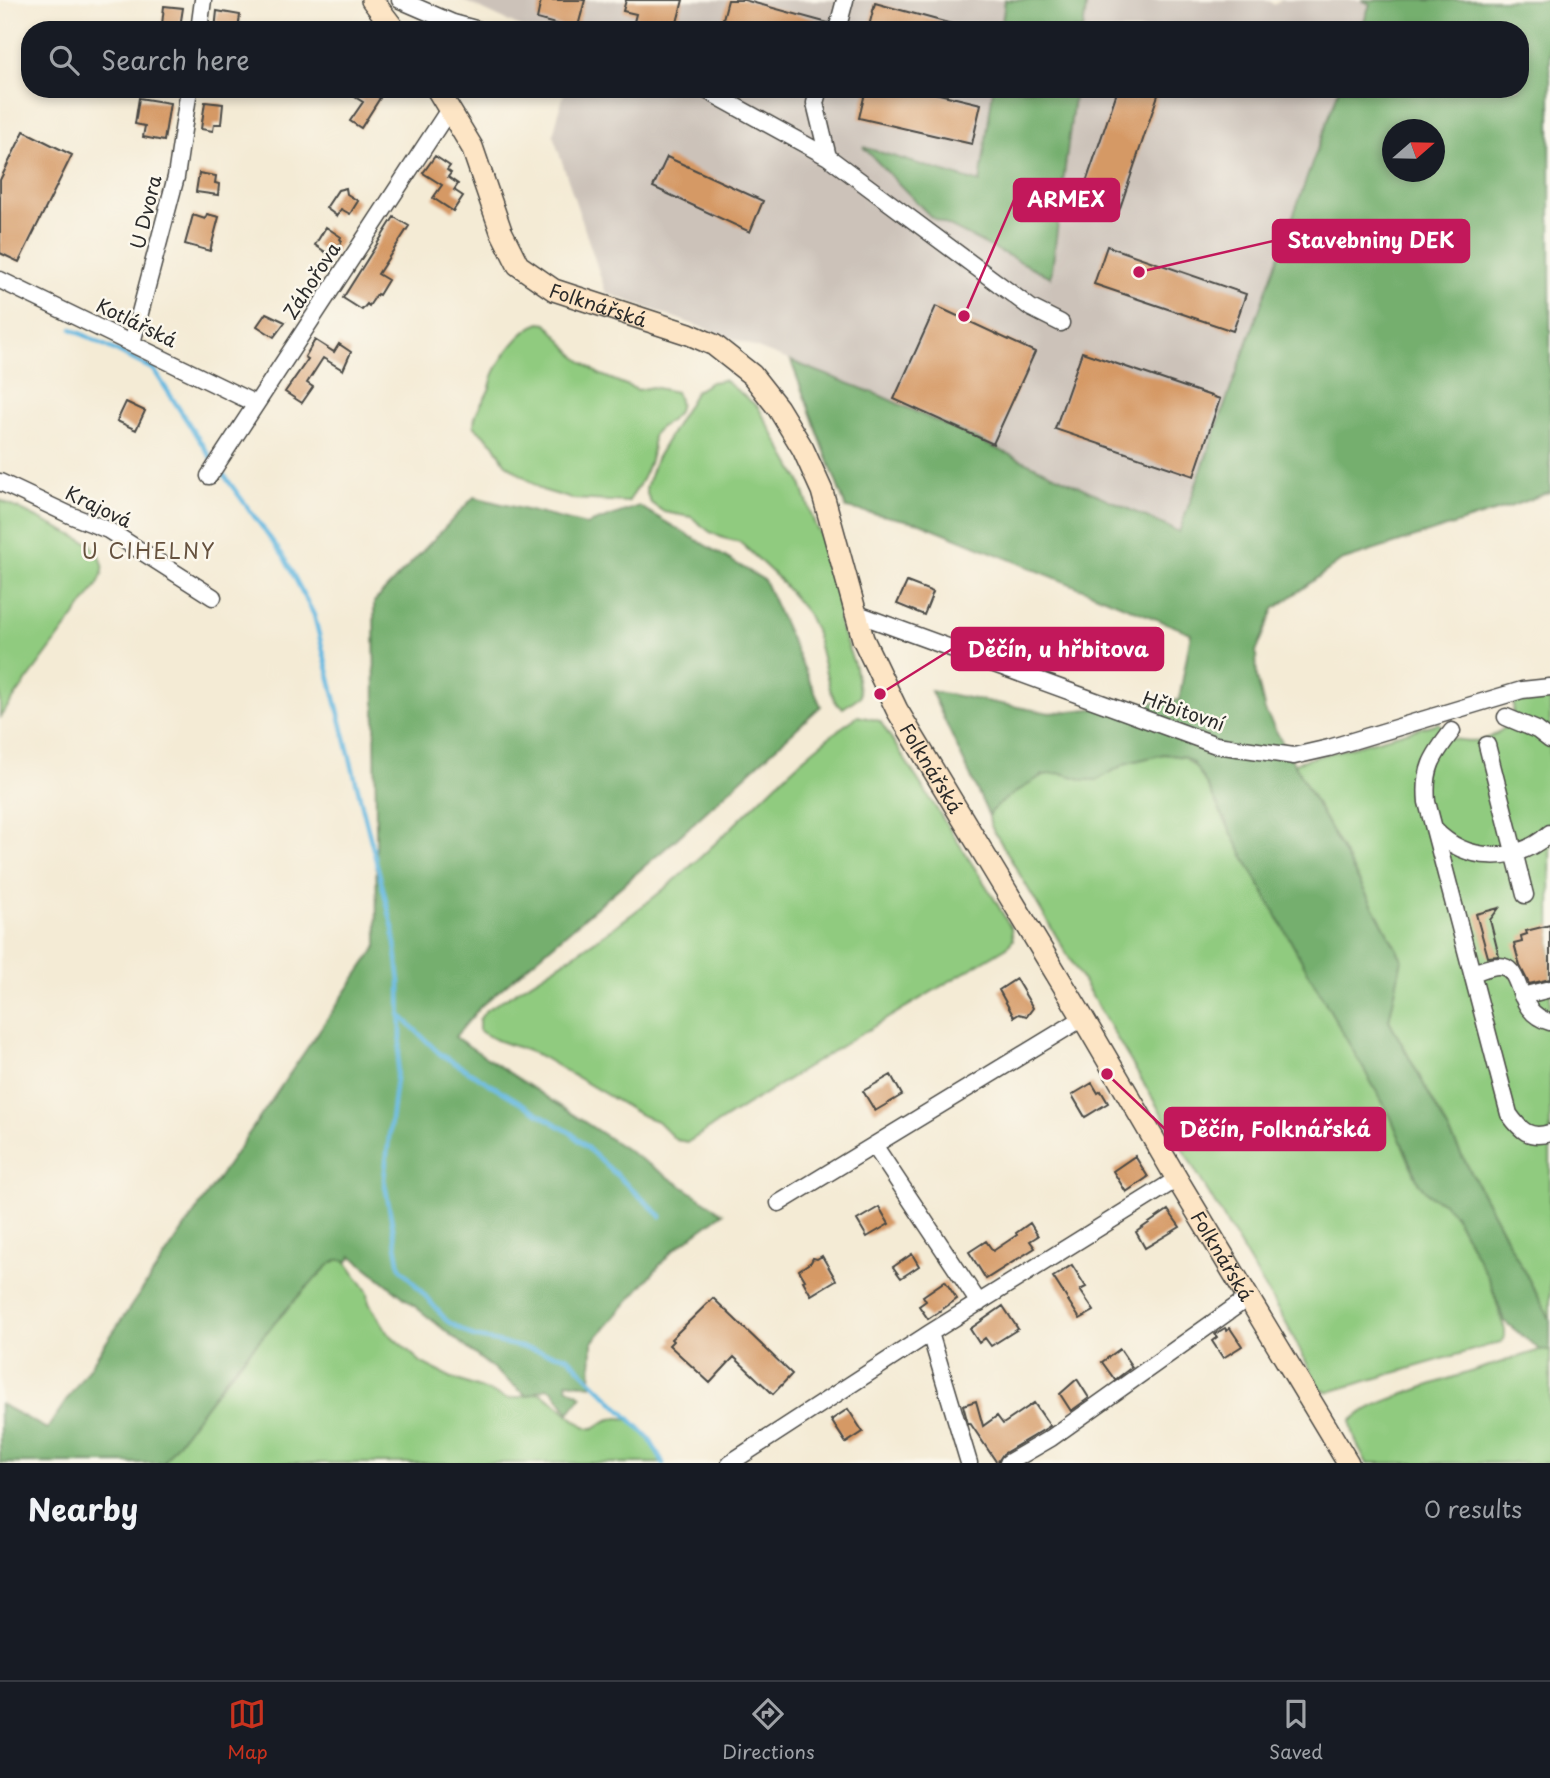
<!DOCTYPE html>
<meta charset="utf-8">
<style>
body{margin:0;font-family:"Playpen Sans",sans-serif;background:#20242c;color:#f1f3f6}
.compass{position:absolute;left:1382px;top:119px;width:63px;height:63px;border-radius:50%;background:#171b24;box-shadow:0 4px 10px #0003;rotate:70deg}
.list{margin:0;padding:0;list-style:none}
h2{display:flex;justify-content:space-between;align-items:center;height:91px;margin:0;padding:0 28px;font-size:30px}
h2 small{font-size:23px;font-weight:400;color:#9ea1a6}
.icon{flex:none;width:38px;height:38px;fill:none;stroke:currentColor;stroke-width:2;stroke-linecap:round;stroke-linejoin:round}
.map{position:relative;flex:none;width:1550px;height:1463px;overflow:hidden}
.search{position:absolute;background:#171b24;box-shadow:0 4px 10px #0003;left:21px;right:21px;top:21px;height:77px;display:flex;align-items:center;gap:18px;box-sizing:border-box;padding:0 24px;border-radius:28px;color:#9ea1a6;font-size:26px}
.sheet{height:217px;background:#171b24}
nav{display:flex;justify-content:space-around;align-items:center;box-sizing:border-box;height:98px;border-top:2px solid #363941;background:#171b24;font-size:19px;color:#9ea1a6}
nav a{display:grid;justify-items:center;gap:4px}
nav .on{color:#c8321e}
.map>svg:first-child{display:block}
.industrial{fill:#ccc2b9}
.green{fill:#90cb7f;stroke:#5e7b55;stroke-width:2}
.forest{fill:#74af6e;stroke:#506d4c;stroke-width:2;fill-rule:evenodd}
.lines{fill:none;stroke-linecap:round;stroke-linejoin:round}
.stream{stroke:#64b8e0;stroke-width:4.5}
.building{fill:#d59965}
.street-casing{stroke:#494844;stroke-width:19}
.secondary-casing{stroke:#494844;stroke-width:24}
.street{stroke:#fff;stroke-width:16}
.secondary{stroke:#fde5c5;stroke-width:21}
.labels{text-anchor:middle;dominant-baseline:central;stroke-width:5;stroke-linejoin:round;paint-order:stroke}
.street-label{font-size:19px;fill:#2b2b2b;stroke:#fbf7ec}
.neighbourhood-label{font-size:21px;letter-spacing:2px;fill:#66523f;stroke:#fbf7ec}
.leader{fill:none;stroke:#c2185b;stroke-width:2.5}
.callout-dot{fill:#c2185b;stroke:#fbf7ec;stroke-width:2.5}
.callout{fill:#c2185b;stroke:#c2185b;stroke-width:2.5}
.callout-label{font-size:21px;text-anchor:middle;font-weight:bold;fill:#fff}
</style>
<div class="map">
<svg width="1550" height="1463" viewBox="0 0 1550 1463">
<rect width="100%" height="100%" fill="#fbf7ec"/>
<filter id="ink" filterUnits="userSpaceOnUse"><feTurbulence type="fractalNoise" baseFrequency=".0143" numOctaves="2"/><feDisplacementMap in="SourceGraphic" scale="14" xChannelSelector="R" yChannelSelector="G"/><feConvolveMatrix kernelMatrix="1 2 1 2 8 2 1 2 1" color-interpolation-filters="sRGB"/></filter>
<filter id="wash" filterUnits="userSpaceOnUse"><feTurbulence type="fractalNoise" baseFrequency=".00686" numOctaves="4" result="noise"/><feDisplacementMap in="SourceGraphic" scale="28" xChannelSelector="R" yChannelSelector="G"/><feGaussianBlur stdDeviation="1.57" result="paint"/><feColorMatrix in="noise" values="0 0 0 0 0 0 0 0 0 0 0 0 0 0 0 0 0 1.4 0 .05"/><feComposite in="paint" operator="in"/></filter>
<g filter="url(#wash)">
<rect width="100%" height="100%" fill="#f4ebd5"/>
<path class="industrial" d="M462,0H1005L1001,30H533L520,27Z
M1087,0H1269L1274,5L1281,0H1362L1370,4L1361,30H1083Z
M565,89H993L980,183L865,148L1051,276L1075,89H1339L1179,532L881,396L734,339L606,293L553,135Z"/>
<path class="green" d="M540,323L547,324L576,357L599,374L638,390L652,387L676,392C690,421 656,423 653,436C652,440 654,447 652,452C648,471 639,486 628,502L572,499L542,490L505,463L494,444L474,426C474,411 482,405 488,392C491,387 491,381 493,376C501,357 521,329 540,323Z
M724,380L758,407L800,481L815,525L824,540L826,568L838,591L839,623L855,667L860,696L843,708L836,703L830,689L815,630L807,613L778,578L740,542L723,538L710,532L691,517L664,512L651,503L647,494L646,488L656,459L696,391L711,382Z
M0,500L91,544C107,564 107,570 94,590L0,717Z
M1532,695H1550V1319L1389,1020L1402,959L1294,763L1439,723L1452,739C1485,743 1486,742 1512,722L1514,701Z
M858,716L880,721L992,895L1011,928L1013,940L1007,947L846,1043L688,1142L676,1140L657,1121L641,1115L544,1058C525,1047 494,1043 479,1030V1020L486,1010C552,970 617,929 675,880C738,827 789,762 858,716Z
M1164,754L1184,757L1199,770L1244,857L1390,1115L1405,1144L1410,1164L1429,1195L1445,1204L1454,1214L1490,1281L1505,1330V1337L1501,1342L1329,1392L1320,1389L1287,1325L991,826C990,823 989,818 989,815C993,803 1041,773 1053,773C1068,772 1083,781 1097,780L1127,763Z
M337,1260H345L368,1292L369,1303L387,1332L422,1363L452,1378L509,1399L540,1393C558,1400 574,1424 589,1428C597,1430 601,1422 608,1420C638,1409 651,1443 662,1463H163C200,1409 241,1361 284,1312C300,1295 316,1271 337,1260Z
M1540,1350L1550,1351V1463H1367C1359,1450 1352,1436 1351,1421C1367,1406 1390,1400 1410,1392C1453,1376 1497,1364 1540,1350Z"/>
<path class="forest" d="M1005,0H1087L1083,30H1001Z
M1362,0H1550V492L1512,506L1341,561L1274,609L1256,652L1257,678L1265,711L1402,959L1389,1020L1550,1319V1351L1540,1350L1504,1321L1490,1281L1454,1214L1445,1204L1429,1195L1418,1182L1390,1115L1313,981L1244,857L1207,785L1193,763L1184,757L1164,754L1127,763L1097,780H1084L1061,773L1043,775L1004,800L992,811L989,816L931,691L1050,713L1179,700L1191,633L920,523L846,508L791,361L881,396L1179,532L1339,89H1520V30H1361L1370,4ZM1392,130H1434V172H1392Z
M993,89H1075L1051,277L931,217L863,147L980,183Z
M474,497L586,525L639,506L764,580L821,706L674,841L481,1006L455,1037L723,1213L672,1251L592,1343L591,1385L567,1382V1387L582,1396L569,1413L553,1390L546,1388L527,1396L352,1256L347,1263L345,1260H337L330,1264L304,1290L228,1375L163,1463H0V1404L47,1429L377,946L374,602Z"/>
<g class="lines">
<path class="stream" d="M72,329L154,370L213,461
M221,471L284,557L314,615L393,928L400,982L401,1037L384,1179L400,1267L447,1321L474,1337L568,1357L649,1438L663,1463
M400,1015L440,1054L571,1133L661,1216"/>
</g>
<g id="blocks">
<path class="building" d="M541,0H585L577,30L537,19Z
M626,0H683L675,30H632L636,14L623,11Z
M728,0H744L828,23L827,30H720Z
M875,3L959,26L958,30H868Z
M164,6L183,8L180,27L162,25Z
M217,11L240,15L238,30H215Z
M342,89H366L380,98L361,128L350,121L363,102Z
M866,89H918L981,104L972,144L859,118Z
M1118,89H1160L1119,211L1081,197Z
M139,98L170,103L164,141L143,137L145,126L135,124Z
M205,102L223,104L221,124H214L213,131L201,129Z
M24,131L72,155L19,262L0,253V180Z
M435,156L450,166L447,170L451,173L448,177L458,184L454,190L463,196L453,211L433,198L442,185L423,173Z
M667,157L763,201L750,232L653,187Z
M199,173L216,176L215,183L219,184L218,195L196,192Z
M346,188L347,194L358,201L350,214L341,209L337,216L326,208L338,190Z
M207,214L219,217L210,251L185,244L193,215L205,219Z
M394,217L409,226L378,274L388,280L379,295L377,294L369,306L367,304L362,310L343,298Z
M326,227L341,237L340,239L342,241L335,252L333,250L330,255L315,245Z
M1107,246L1246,294L1233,331L1094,284Z
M936,306L1035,352L993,444L894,399Z
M266,313L285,322L274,337L257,326Z
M315,340L334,352L339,344L351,352L343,370L323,358L307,383L313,387L302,403L285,392L308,359L305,357Z
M1082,352L1220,399L1194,476L1055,429Z
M126,402L145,411L136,430L117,421Z
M907,582L933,592L924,615L897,604Z
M1499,908L1490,920L1499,956L1488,957L1476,914Z
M1550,925V979L1529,984L1520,966L1514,944L1522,942L1521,936L1527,934L1526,931Z
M1016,979L1033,1008L1027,1016L1019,1014L1014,1017L999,990Z
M891,1075L902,1095L875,1111L863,1091Z
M1092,1083L1098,1093L1101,1091L1108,1103L1085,1117L1072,1095Z
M1135,1156L1148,1177L1126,1192L1113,1171Z
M879,1207L889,1224L867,1237L857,1220Z
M1168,1210L1180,1227L1145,1248L1136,1232Z
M1030,1223L1038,1236L1030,1241L1035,1248L986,1279L969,1252L986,1241L993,1251L1017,1235L1016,1233Z
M912,1254L919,1266L901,1278L893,1267Z
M822,1256L836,1280L811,1295L803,1281L805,1280L799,1270L811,1262L813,1258L817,1259Z
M1072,1265L1086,1287L1080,1290L1094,1311L1080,1319L1053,1277Z
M945,1281L957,1299L928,1319L919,1306L926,1301L923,1296Z
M713,1298L792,1374L773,1394L734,1357L710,1383L669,1345L673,1341L671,1339Z
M1003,1306L1018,1329L991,1346L985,1338L979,1343L970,1329Z
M1225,1328L1227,1331L1230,1328L1242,1346L1223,1358L1212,1341L1217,1337L1215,1334Z
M1120,1349L1132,1367L1115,1380L1102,1362Z
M1077,1379L1089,1398L1071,1411L1060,1394Z
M976,1401L983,1426L997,1416L1003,1424L1034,1403L1050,1426L1003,1454L997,1463L970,1423L968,1424L963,1405Z
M848,1409L863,1432L846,1443L831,1420Z"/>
</g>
</g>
<g filter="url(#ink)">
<use href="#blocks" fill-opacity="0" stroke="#494844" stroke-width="2"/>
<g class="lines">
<g class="street-casing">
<path id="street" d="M400,0L453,23L479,30
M199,30L203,0
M837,30L845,0
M704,89L828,157L1031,308L1061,323
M819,89L815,103L828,157
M0,280L256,404
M132,343L176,177L189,89
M209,476L450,108
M0,482L70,515L108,530L213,597
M855,613L1216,745L1294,756L1329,748L1522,690L1550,687
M1506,717L1537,730L1550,740
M1452,731C1432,757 1424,769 1427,802L1509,1114C1521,1131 1529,1139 1550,1133
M1487,745L1525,895
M1434,829C1466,863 1516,864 1550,833
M1472,973C1480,971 1490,966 1498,966C1525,965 1512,1012 1550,1022
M1522,996L1550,989
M874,1145L979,1303
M779,1203L1083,1018
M930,1333L969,1463
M730,1463L930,1333L1177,1179
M1008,1463L1051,1438L1249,1297"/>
</g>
<g class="secondary-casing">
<g id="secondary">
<path d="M372,0L395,30"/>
<path id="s1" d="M437,89L472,147L501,231L518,265L554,290L689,334L714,345L752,375L778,408L803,449L822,491L863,639L897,710L1083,1018L1177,1179L1348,1463"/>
</g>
</g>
<use href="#street" class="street"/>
<use href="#secondary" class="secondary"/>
</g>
</g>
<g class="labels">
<g class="street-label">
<text transform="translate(145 212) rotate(-76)">U Dvora</text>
<text transform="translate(311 280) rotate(-57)">Záhořova</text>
<text stroke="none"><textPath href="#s1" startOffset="285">Folknářská</textPath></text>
<text transform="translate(137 322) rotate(26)">Kotlářská</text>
<text transform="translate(99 506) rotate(26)">Krajová</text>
<text transform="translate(1184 710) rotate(19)">Hřbitovní</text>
<text stroke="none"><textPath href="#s1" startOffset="892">Folknářská</textPath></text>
<text stroke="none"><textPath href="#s1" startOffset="1460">Folknářská</textPath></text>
</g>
<g class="neighbourhood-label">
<text x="149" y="550">U CIHELNY</text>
</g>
</g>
<path class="leader" d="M964 316L1014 200M1139 272L1273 241M880 694L952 649M1107 1074L1165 1129"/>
<g class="callout-dot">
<circle cx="964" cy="316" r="7"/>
<circle cx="1139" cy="272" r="7"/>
<circle cx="880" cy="694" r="7"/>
<circle cx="1107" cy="1074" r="7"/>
</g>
<g class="callout">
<rect x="1014" y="179" width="105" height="42" rx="7"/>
<rect x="1273" y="220" width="196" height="42" rx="7"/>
<rect x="952" y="628" width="211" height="42" rx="7"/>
<rect x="1165" y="1108" width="220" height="42" rx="7"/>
</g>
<g class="callout-label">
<text x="1066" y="207">ARMEX</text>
<text x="1371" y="248">Stavebniny DEK</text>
<text x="1058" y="657">Děčín, u hřbitova</text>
<text x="1275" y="1137">Děčín, Folknářská</text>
</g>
</svg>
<svg class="compass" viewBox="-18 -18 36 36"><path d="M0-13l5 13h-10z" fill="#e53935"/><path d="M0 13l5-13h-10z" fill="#9ea1a6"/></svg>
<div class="search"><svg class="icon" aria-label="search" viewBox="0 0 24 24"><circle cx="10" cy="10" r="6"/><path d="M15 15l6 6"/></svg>Search here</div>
</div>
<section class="sheet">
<h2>Nearby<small>0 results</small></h2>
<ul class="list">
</ul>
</section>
<nav>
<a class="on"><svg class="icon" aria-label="map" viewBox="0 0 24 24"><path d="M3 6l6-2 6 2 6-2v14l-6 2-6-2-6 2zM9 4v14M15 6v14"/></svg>Map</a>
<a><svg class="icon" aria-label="directions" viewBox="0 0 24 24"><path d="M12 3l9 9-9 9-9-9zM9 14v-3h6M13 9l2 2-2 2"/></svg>Directions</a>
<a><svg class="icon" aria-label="saved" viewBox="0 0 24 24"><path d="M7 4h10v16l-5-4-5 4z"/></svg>Saved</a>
</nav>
